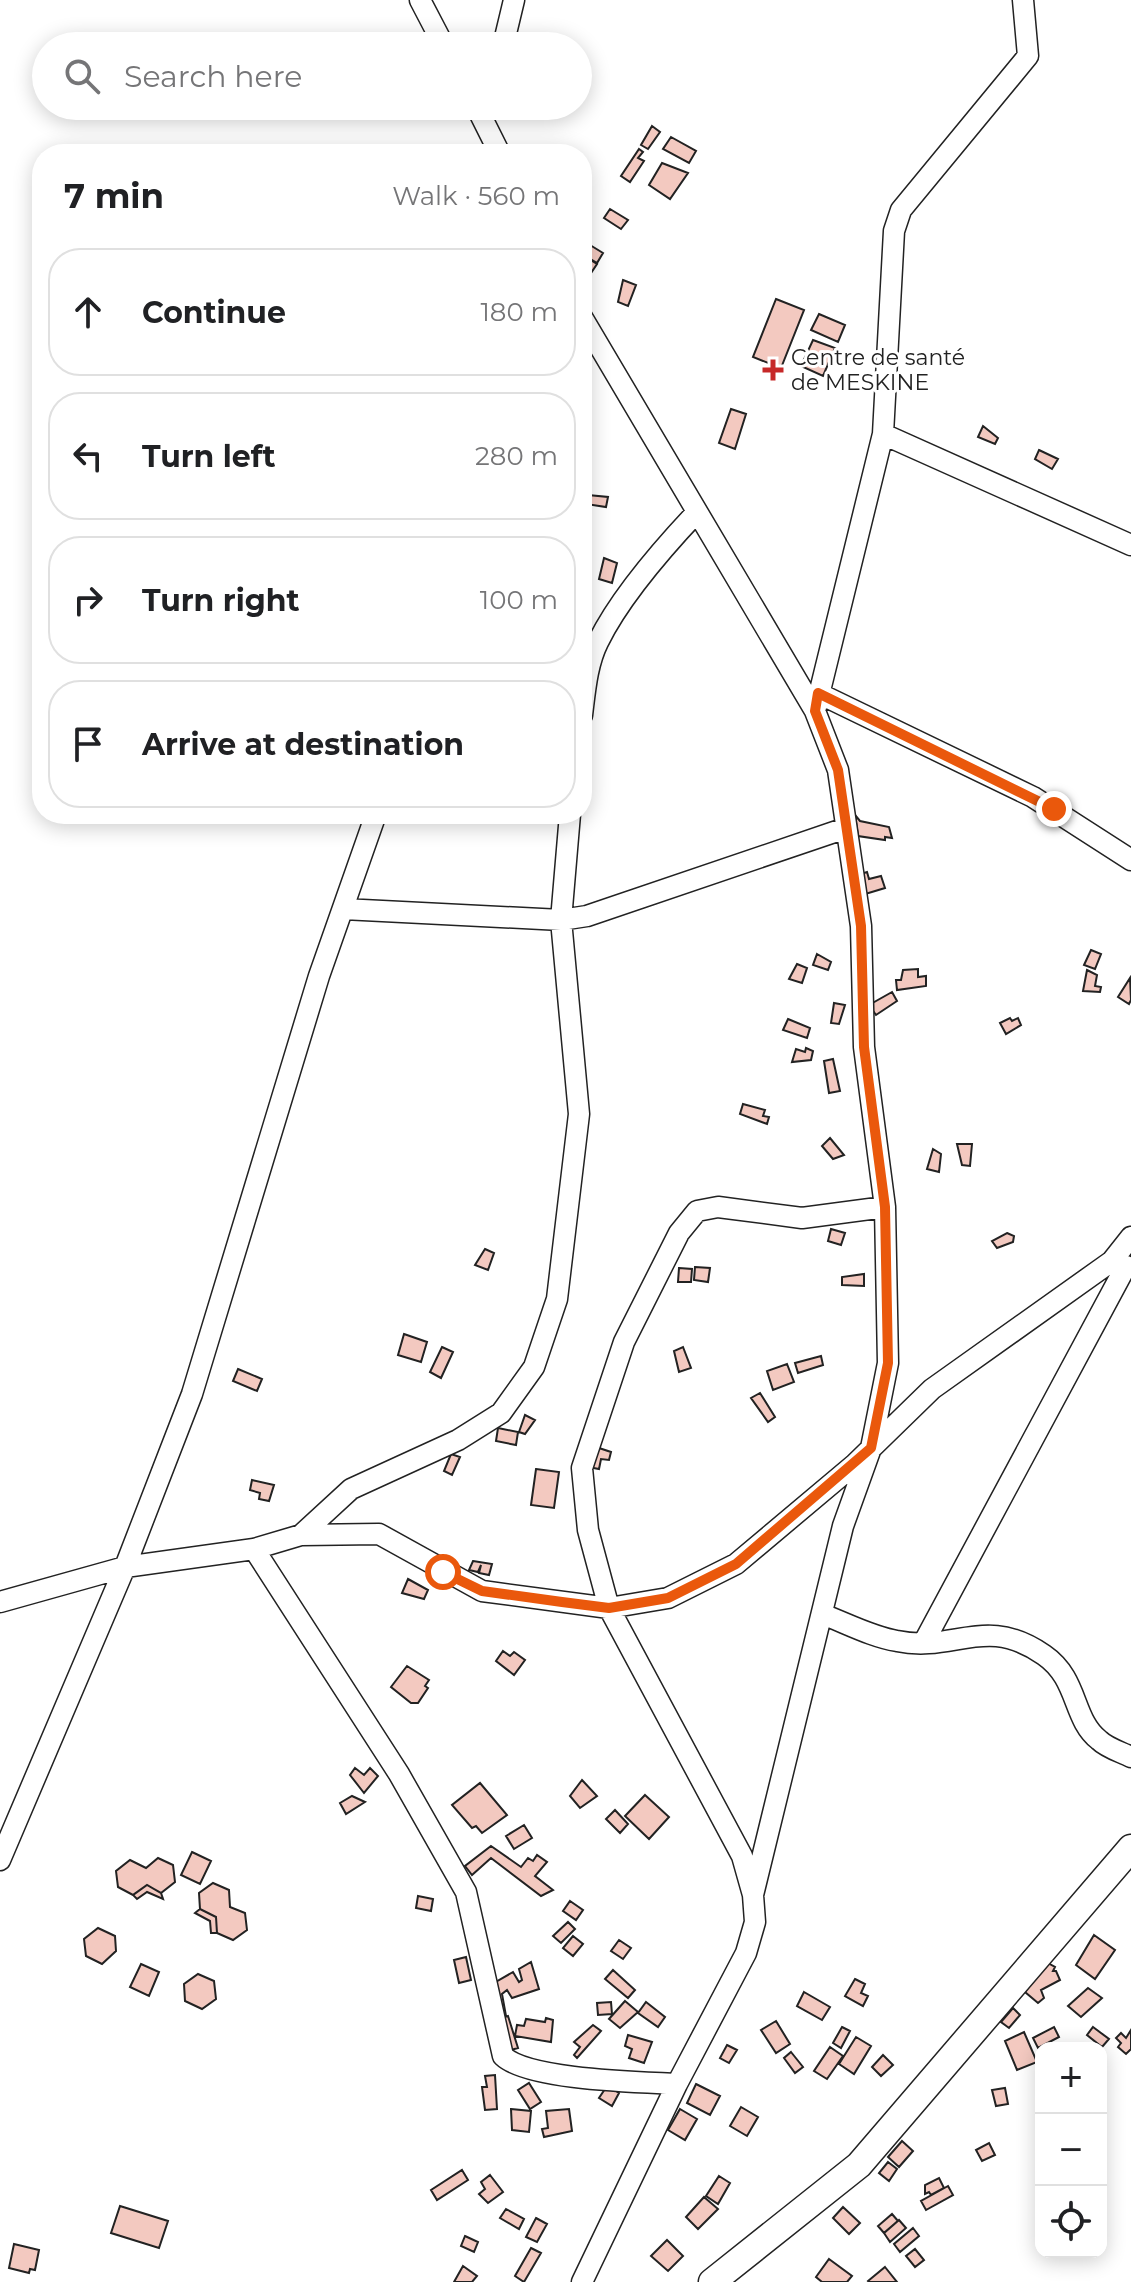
<!DOCTYPE html>
<meta charset="utf-8">
<style>
body{margin:0;font-family:Montserrat,sans-serif;background:#f6f6f6;color:#202124}
.controls{position:absolute;right:24px;bottom:24px;display:grid;overflow:hidden;border-radius:16px;box-shadow:0 4px 20px #0003}
.controls button{width:72px;height:72px;display:grid;place-items:center;padding:0;border:0;border-bottom:2px solid #e0e0e0;background:#fff;color:#202124;font:40px sans-serif}
.stop{position:absolute;width:24px;height:24px;margin:-18px;border:6px solid #ea580c;border-radius:50%;background:#fff}
.stop.end{background:#ea580c;border-color:#fff;box-shadow:0 2px 8px #0008}
.list{margin:0;padding:0;list-style:none}
h2{display:flex;justify-content:space-between;align-items:center;height:104px;margin:0;padding:0 32px;font-size:34px}
h2 small{font-size:26px;font-weight:400;color:#757577}
.list li{display:grid;grid-template-columns:52px 1fr auto;gap:24px;align-items:center;box-sizing:border-box;height:128px;margin:0 16px 16px;padding:0 16px;border:2px solid #e0e0e0;border-radius:32px}
.list b{display:block;font-size:30px;white-space:nowrap}
.list em{font-size:26px;font-style:normal;color:#757577}
.icon{flex:none;width:44px;height:44px;fill:none;stroke:currentColor;stroke-width:2;stroke-linecap:round;stroke-linejoin:round}
.map{position:relative;flex:none;width:1131px;height:2282px;overflow:hidden}
.search{position:absolute;background:#fff;box-shadow:0 4px 20px #0003;left:32px;top:32px;width:560px;height:88px;display:flex;align-items:center;gap:20px;box-sizing:border-box;padding:0 28px;border-radius:44px;color:#757577;font-size:30px}
.panel{position:absolute;background:#fff;box-shadow:0 4px 20px #0003;left:32px;top:144px;width:560px;height:680px;border-radius:32px}
.map>svg:first-child{display:block}
.building{fill:#f3c9c0;stroke:#222;stroke-width:2}
.lines{fill:none;stroke-linecap:round;stroke-linejoin:round}
.minor-casing{stroke:#222;stroke-width:23}
.major-casing{stroke:#222;stroke-width:29}
.minor{stroke:#fff;stroke-width:20}
.major{stroke:#fff;stroke-width:26}
.route{stroke:#ea580c;stroke-width:10}
.poi-dot{fill:#c62828;stroke:#fff;stroke-width:3}
.labels{text-anchor:middle;dominant-baseline:central;stroke-width:6;stroke-linejoin:round;paint-order:stroke}
.poi-label{font-size:22px;fill:#222;stroke:#fff;text-anchor:start}
</style>
<div class="map">
<svg width="1131" height="2282" viewBox="0 0 1131 2282">
<rect width="100%" height="100%" fill="#fff"/>
<path class="building" d="M652,126L660,132L648,149L641,145Z
M671,137L696,151L689,163L663,149Z
M639,149L643,152L638,158L644,161L630,182L621,176Z
M662,163L688,173L670,199L649,185Z
M610,209L628,220L621,229L604,218Z
M590,245L603,253L597,263L584,255Z
M584,256L597,264L589,276L582,271Z
M623,280L636,285L628,306L618,302Z
M776,299L804,310L781,368L753,357Z
M819,314L845,325L838,342L811,330Z
M813,340L835,348L823,376L801,366Z
M731,409L746,414L735,449L719,443Z
M983,426L998,438L995,444L978,437Z
M1039,450L1058,459L1052,469L1035,459Z
M588,495L608,497L606,507L586,504Z
M604,558L617,563L612,583L599,579Z
M855,815L860,821L889,827L892,838L885,837V840L858,836Z
M867,872L869,879L881,876L885,888L862,895L858,875Z
M1091,950L1101,954L1095,969L1084,965Z
M817,954L831,962L828,970L813,965Z
M797,964L807,968L802,983L789,979Z
M918,969V977L926,976V986L897,990L896,980H901L903,970Z
M1087,970L1097,975L1095,986L1101,987L1100,992L1083,991Z
M1130,978L1131,1000L1129,1004L1118,997Z
M892,992L897,1001L876,1015L869,1005Z
M834,1003L845,1005L839,1024L831,1023Z
M1010,1018L1012,1021L1018,1018L1021,1025L1006,1034L1000,1023Z
M788,1019L810,1028L807,1038L783,1030Z
M806,1048L813,1051L811,1060L792,1062L796,1049L805,1052Z
M833,1059L840,1091L829,1093L824,1061Z
M743,1104L765,1110L763,1116L769,1117L767,1124L740,1114Z
M830,1138L844,1155L833,1159L822,1146Z
M957,1144H972L970,1166L962,1165Z
M933,1149L941,1154L939,1172L927,1169Z
M831,1229L845,1233L841,1245L828,1241Z
M1007,1233L1014,1236L1013,1242L997,1248L992,1241Z
M485,1249L494,1253L488,1270L475,1265Z
M695,1267L710,1268L708,1282L694,1280Z
M679,1268L692,1269L691,1282H678Z
M864,1274V1286L842,1285V1277Z
M404,1334L427,1342L421,1362L398,1355Z
M442,1347L453,1352L441,1378L430,1372Z
M683,1347L691,1368L679,1372L674,1351Z
M821,1356L823,1365L798,1373L795,1363Z
M787,1364L794,1382L773,1390L767,1371Z
M238,1369L262,1379L257,1391L233,1381Z
M760,1393L775,1417L768,1422L751,1398Z
M525,1415L535,1420L525,1434L519,1432Z
M498,1428L518,1432L516,1445L496,1441Z
M593,1446L611,1452L609,1460L601,1459L599,1469L588,1467Z
M451,1454L460,1457L452,1475L444,1471Z
M536,1469L559,1472L554,1508L531,1505Z
M252,1480L274,1485L269,1501L259,1499L260,1493L250,1490Z
M473,1561L492,1564L489,1575L479,1573L481,1565L478,1572L469,1570Z
M408,1579L428,1590L424,1599L402,1593Z
M503,1651L510,1656L514,1652L525,1660L514,1675L496,1661Z
M407,1666L429,1680L425,1686L428,1688L418,1703H411L391,1687Z
M355,1768L364,1775L370,1768L378,1776L364,1793L350,1775Z
M582,1780L597,1796L580,1808L570,1796Z
M480,1783L507,1815L482,1833L476,1826L472,1828L452,1805Z
M645,1795L669,1817L649,1839L625,1816Z
M352,1796L365,1802L346,1814L340,1803Z
M615,1810L628,1824L620,1833L606,1819Z
M524,1825L532,1838L514,1849L506,1836Z
M491,1846L521,1867L528,1858L533,1861L537,1855L547,1862L535,1876L553,1890L541,1896L491,1858L472,1875L465,1866Z
M192,1852L211,1861L200,1884L181,1875Z
M158,1858L173,1865L175,1882L161,1893L147,1885L133,1895L118,1887L116,1871L130,1860L146,1868Z
M213,1883L229,1890L230,1907L245,1913L247,1930L233,1940L217,1933L216,1917L200,1909L199,1893Z
M147,1885L161,1893L163,1899L147,1892L137,1899L133,1895Z
M418,1896L433,1899L431,1911L416,1908Z
M570,1901L583,1910L576,1920L563,1911Z
M200,1909L216,1917L217,1933H211L210,1921L195,1913Z
M568,1922L575,1929L561,1943L553,1936Z
M98,1928L115,1936L116,1951L102,1964L86,1956L84,1939Z
M1094,1935L1115,1950L1095,1979L1076,1965Z
M573,1936L583,1944L573,1956L563,1948Z
M619,1940L631,1948L623,1959L611,1951Z
M466,1957L471,1980L459,1983L454,1960Z
M531,1962L539,1989L512,1998L507,1990L502,1994L506,2016L496,2019L494,1983L513,1972L519,1982L522,1980L519,1969Z
M1046,1962L1055,1967L1053,1971H1056L1060,1980L1041,1990L1044,1998L1038,2003L1025,1992Z
M141,1964L159,1972L149,1996L130,1987Z
M613,1970L635,1990L628,1998L605,1979Z
M198,1974L214,1981L216,1999L202,2009L185,2001L184,1984Z
M855,1979L865,1984L861,1993L868,1996L863,2006L845,1996Z
M1088,1988L1102,1998L1081,2017L1068,2006Z
M804,1992L830,2007L822,2020L797,2006Z
M625,2001L638,2012L620,2028L609,2019Z
M611,2002L612,2014L598,2015L597,2003Z
M646,2002L665,2017L658,2027L638,2013Z
M1013,2008L1020,2015L1009,2028L1001,2022Z
M508,2016L518,2048L503,2052L494,2020Z
M546,2018L553,2020L551,2042L515,2036L517,2025L524,2026L526,2019L545,2022Z
M776,2021L790,2044L776,2053L761,2030Z
M593,2025L601,2031L577,2058L574,2055L580,2047L574,2042Z
M842,2027L850,2031L841,2048L833,2043Z
M1054,2027L1059,2037L1038,2048L1033,2038Z
M1093,2027L1109,2039L1102,2047L1087,2035Z
M1131,2030V2049L1126,2054L1118,2047L1121,2043L1116,2038L1121,2033L1126,2038Z
M1024,2032L1037,2062L1017,2070L1005,2041Z
M628,2035L652,2042L644,2063L629,2058L632,2049L625,2046Z
M856,2037L871,2046L854,2074L839,2064Z
M727,2045L737,2050L729,2063L720,2058Z
M830,2047L843,2056L827,2079L814,2071Z
M791,2052L803,2067L795,2073L784,2058Z
M883,2055L893,2065L881,2076L872,2067Z
M495,2075L497,2109L485,2110L482,2087H487L485,2076Z
M529,2083L541,2102L530,2109L518,2090Z
M696,2084L720,2096L710,2115L687,2103Z
M607,2086L618,2088L616,2091L619,2093L612,2106L599,2098Z
M1005,2088L1008,2104L996,2106L992,2090Z
M741,2107L758,2117L747,2136L730,2126Z
M511,2109L531,2111L529,2132L512,2130Z
M569,2109L572,2131L544,2137L542,2129L548,2128L546,2111Z
M680,2109L697,2119L685,2140L668,2130Z
M902,2141L913,2151L899,2167L888,2157Z
M989,2143L995,2155L982,2161L976,2150Z
M888,2162L897,2169L889,2181L879,2173Z
M462,2170L468,2180L437,2200L431,2190Z
M490,2175L503,2192L488,2203L479,2194L485,2189L481,2182Z
M719,2176L730,2183L718,2204L706,2196Z
M939,2178L944,2188L931,2195L929,2192L925,2194V2185Z
M948,2186L953,2195L926,2210L921,2201Z
M704,2197L718,2209L698,2229L686,2217Z
M120,2206L168,2221L159,2248L111,2233Z
M843,2207L860,2223L849,2234L833,2218Z
M506,2209L524,2219L519,2229L500,2218Z
M892,2214L898,2221L884,2233L878,2226Z
M536,2218L547,2224L537,2242L526,2237Z
M899,2220L906,2228L890,2242L884,2233Z
M913,2228L919,2236L900,2252L894,2244Z
M465,2236L478,2242L474,2252L461,2246Z
M667,2240L683,2256L668,2271L651,2256Z
M14,2244L39,2250L35,2270L30,2269L29,2273L9,2268Z
M531,2248L541,2253L524,2282L515,2276Z
M915,2249L924,2260L915,2267L906,2256Z
M829,2259L852,2276L847,2282H822L816,2277Z
M463,2266L477,2276L472,2282H454Z
M885,2267L897,2282H869L868,2281Z"/>
<g class="lines">
<g class="minor-casing">
<path id="minor" d="M420,0L444,46
M503,46L514,0
M476,106L500,154
M582,317L815,711L838,770L861,926L864,1047L885,1207L888,1363L871,1448L843,1526L753,1895
M883,434L1131,545
M818,693L1033,797L1131,860
M815,711L883,434L894,231L901,210L1028,56L1023,0
M582,715C585,691 587,664 598,642C620,597 663,548 697,512
M343,909L561,920L587,916L846,828
M1112,1261L1131,1237
M301,1535L351,1489L458,1440L501,1413L534,1367L557,1299L579,1114L561,920L570,814
M254,1549L399,1774L466,1892L503,2056C528,2080 640,2082 677,2084
M0,1602L125,1567L254,1549L301,1535L379,1534L482,1591L609,1608L668,1598L736,1564L855,1464L932,1389L1112,1261L1131,1268
M822,1614C846,1623 872,1637 897,1641C955,1653 985,1614 1044,1655C1079,1679 1072,1719 1099,1740C1107,1748 1121,1752 1131,1757
M924,1642L1126,1266
M0,1860L125,1567L192,1394L319,976L376,814
M582,2282L677,2084L746,1953L755,1922L753,1895L742,1856L609,1608L588,1530L582,1468L624,1342L679,1233L697,1211L718,1207L802,1218L885,1207"/>
</g>
<g class="major-casing">
<path id="major" d="M712,2282L859,2165L1131,1848"/>
</g>
<use href="#minor" class="minor"/>
<use href="#major" class="major"/>
</g>
<g class="lines">
<path class="route" d="M443,1572L482,1591L562,1602L609,1608L668,1598L736,1564L871,1448L888,1363L885,1207L864,1047L861,926L838,770L815,711L818,693L1054,809"/>
</g>
<path class="poi-dot" d="M769 358h8v8h8v8h-8v8h-8v-8h-8v-8h8z"/>
<g class="labels">
<g class="poi-label">
<text x="791" y="357">Centre de santé<tspan x="791" dy="25">de MESKINE</tspan></text>
</g>
</g>
</svg>
<div class="controls">
<button>+</button>
<button>−</button>
<button><svg class="icon" aria-label="locate" viewBox="0 0 24 24"><circle cx="12" cy="12" r="6"/><path d="M12 2v4M12 18v4M2 12h4M18 12h4"/></svg></button>
</div>
<div class="stop" style="left:443px;top:1572px"></div>
<div class="stop end" style="left:1054px;top:809px"></div>
<div class="search"><svg class="icon" aria-label="search" viewBox="0 0 24 24"><circle cx="10" cy="10" r="6"/><path d="M15 15l6 6"/></svg>Search here</div>
<section class="panel">
<h2>7 min<small>Walk · 560 m</small></h2>
<ul class="list">
<li><svg class="icon" aria-label="ahead" viewBox="0 0 24 24"><path d="M12 20V5M6 11l6-6 6 6"/></svg><div><b>Continue</b></div><em>180 m</em></li>
<li><svg class="icon" aria-label="left" viewBox="0 0 24 24"><path d="M17 20v-9H6M10 6l-5 5 5 5"/></svg><div><b>Turn left</b></div><em>280 m</em></li>
<li><svg class="icon" aria-label="right" viewBox="0 0 24 24"><path d="M7 20v-9h11M14 6l5 5-5 5"/></svg><div><b>Turn right</b></div><em>100 m</em></li>
<li><svg class="icon" aria-label="arrive" viewBox="0 0 24 24"><path d="M6 21V4h12l-3 4 3 4H6"/></svg><div><b>Arrive at destination</b></div></li>
</ul>
</section>
</div>
